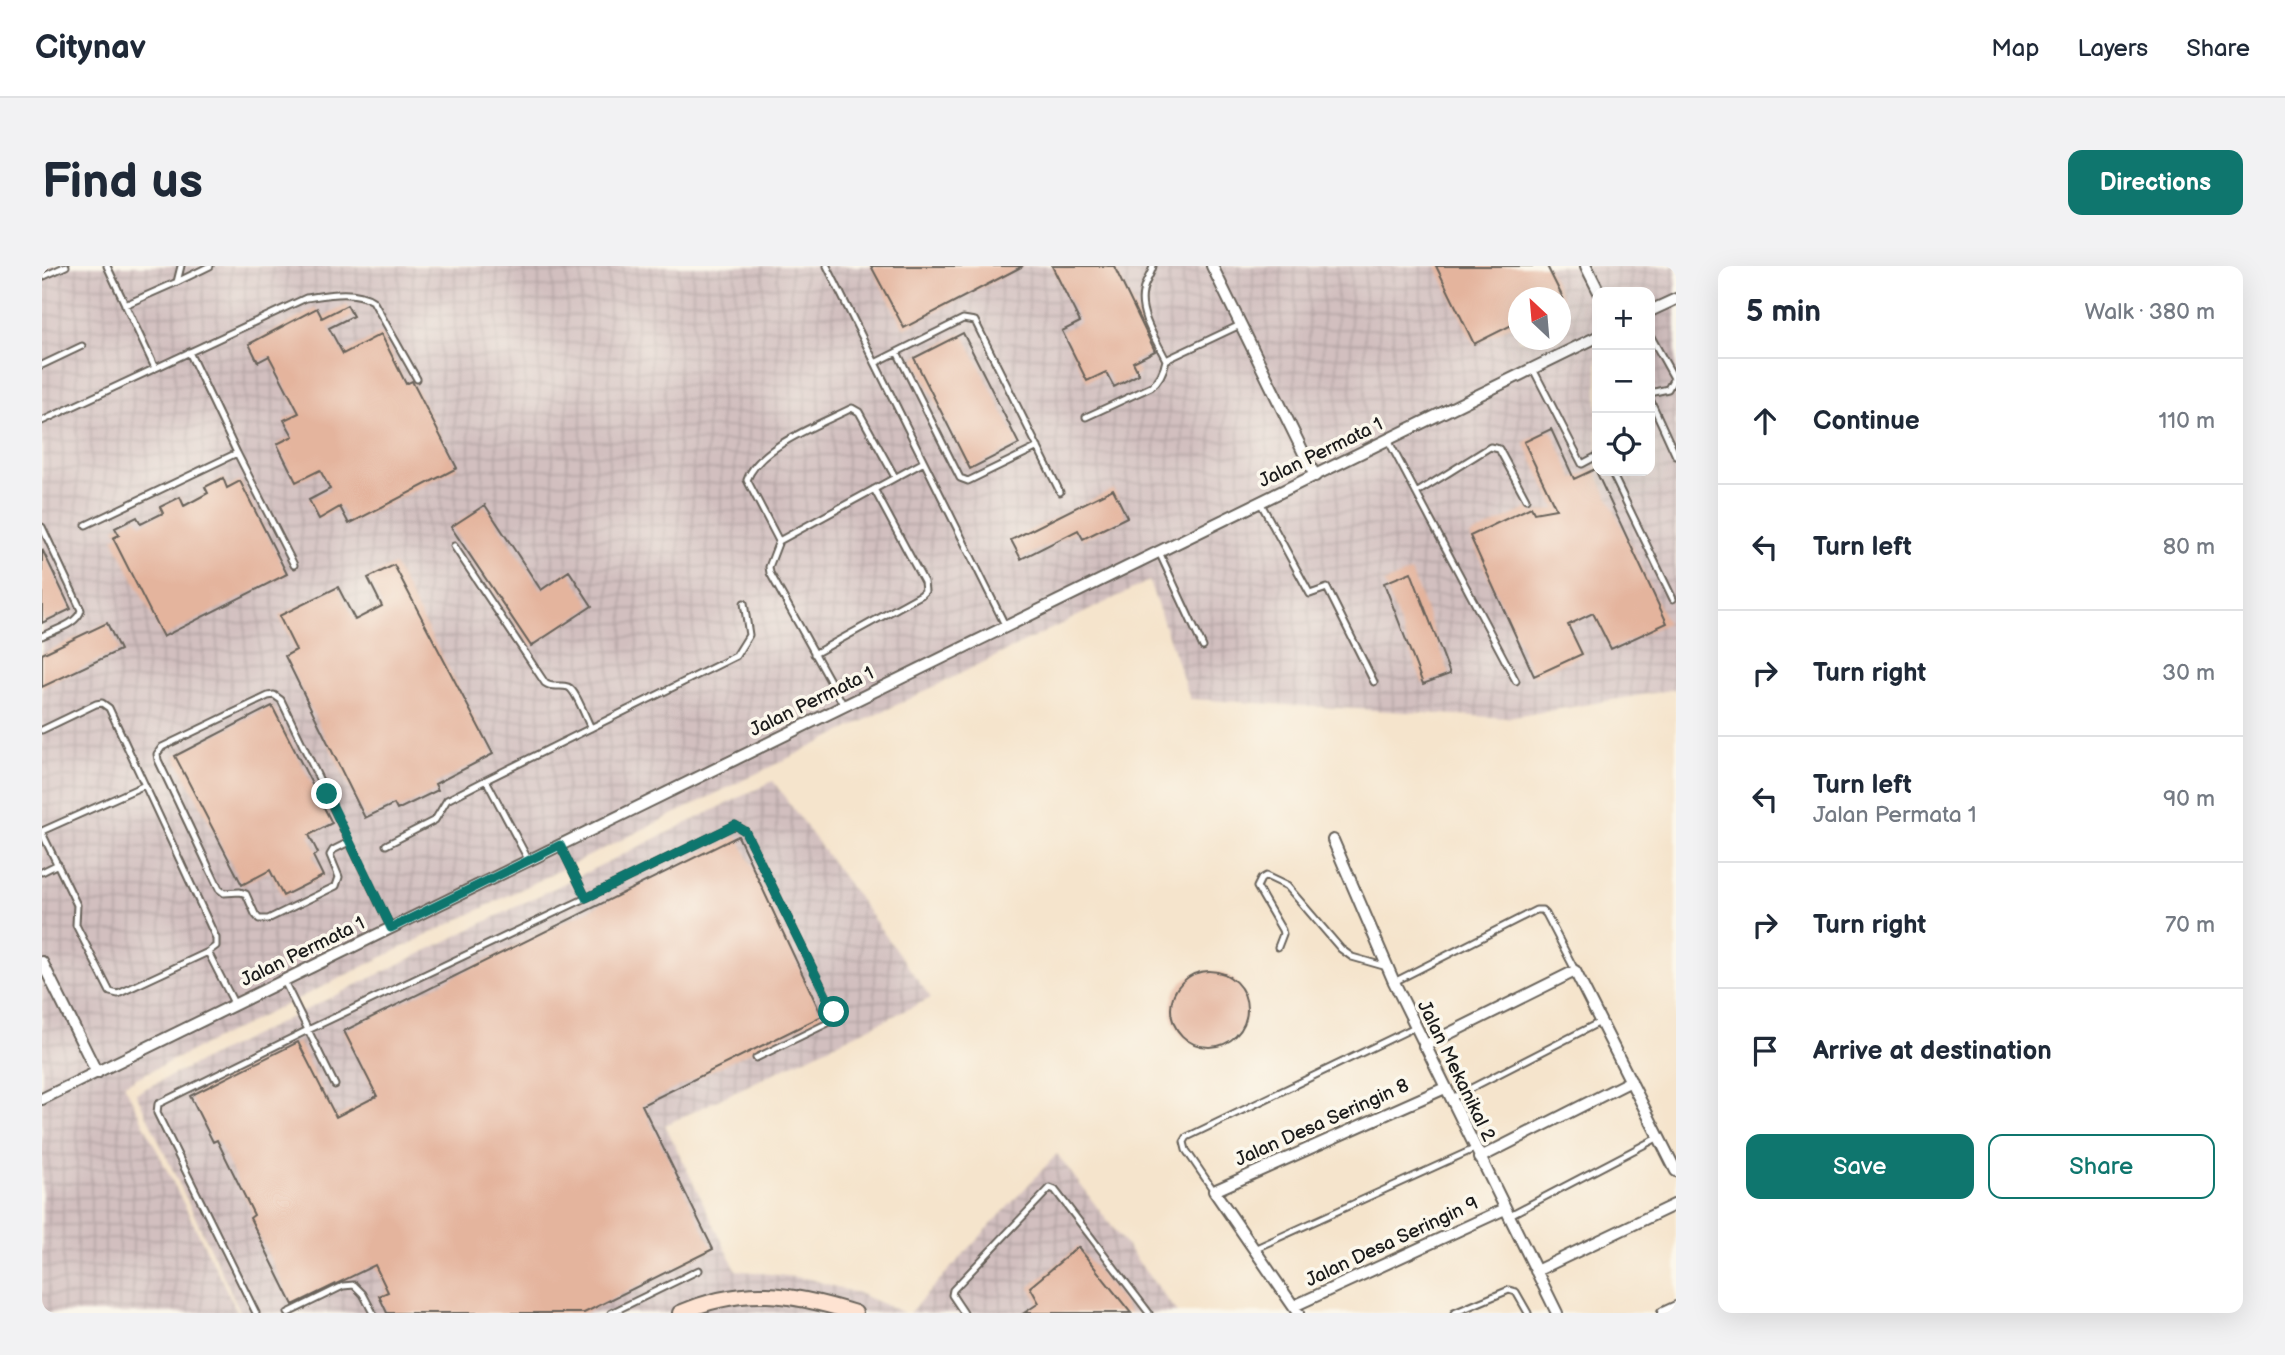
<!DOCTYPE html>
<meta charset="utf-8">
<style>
body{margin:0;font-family:"Balsamiq Sans",sans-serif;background:#f2f2f3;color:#1f2937}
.controls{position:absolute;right:21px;top:21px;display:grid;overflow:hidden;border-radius:14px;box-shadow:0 7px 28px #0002}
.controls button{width:63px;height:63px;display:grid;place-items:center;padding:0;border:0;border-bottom:2px solid #e0e1e3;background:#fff;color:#1f2937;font:35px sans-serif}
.compass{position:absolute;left:1466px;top:21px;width:63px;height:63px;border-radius:50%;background:#fff;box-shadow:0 7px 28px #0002;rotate:334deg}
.stop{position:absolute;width:21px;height:21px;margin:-16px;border:5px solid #0f766e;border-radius:50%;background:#fff}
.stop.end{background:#0f766e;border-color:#fff;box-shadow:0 2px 7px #0008}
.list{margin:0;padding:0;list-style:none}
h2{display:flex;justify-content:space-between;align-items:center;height:91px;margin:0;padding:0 28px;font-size:30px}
h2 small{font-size:23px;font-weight:400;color:#747a83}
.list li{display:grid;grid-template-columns:46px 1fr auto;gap:21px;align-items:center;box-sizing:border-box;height:126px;padding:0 28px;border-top:2px solid #e0e1e3}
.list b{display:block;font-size:26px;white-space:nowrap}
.list p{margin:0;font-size:23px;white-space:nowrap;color:#747a83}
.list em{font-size:23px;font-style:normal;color:#747a83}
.actions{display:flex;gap:14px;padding:21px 28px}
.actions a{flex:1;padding:16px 0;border:2px solid #0f766e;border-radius:14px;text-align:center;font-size:24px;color:#0f766e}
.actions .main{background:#0f766e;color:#fff}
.icon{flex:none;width:38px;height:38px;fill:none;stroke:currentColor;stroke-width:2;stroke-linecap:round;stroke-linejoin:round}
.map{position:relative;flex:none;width:1634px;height:1047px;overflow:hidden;border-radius:14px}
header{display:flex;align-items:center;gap:42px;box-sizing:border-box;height:98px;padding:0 35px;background:#fff;border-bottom:2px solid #e0e1e3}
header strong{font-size:33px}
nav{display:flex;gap:38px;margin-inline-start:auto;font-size:24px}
.intro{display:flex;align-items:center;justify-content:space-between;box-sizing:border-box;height:168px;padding:0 42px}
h1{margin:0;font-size:49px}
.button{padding:18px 32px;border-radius:14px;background:#0f766e;color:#fff;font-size:24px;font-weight:700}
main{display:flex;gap:42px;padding:0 42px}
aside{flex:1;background:#fff;border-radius:14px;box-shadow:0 7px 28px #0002}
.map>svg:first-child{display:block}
.industrial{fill:url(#industrial-grid);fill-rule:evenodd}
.building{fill:#e4b49d}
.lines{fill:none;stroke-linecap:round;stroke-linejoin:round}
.lane-casing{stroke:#68625a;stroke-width:9}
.street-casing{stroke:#68625a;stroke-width:14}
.secondary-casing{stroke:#68625a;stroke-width:18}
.lane{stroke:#fff;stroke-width:5}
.street{stroke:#fff;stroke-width:10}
.secondary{stroke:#fee3d2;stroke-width:14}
.route{stroke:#0f766e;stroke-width:9}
.labels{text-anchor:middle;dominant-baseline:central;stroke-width:7;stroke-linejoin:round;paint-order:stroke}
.street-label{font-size:19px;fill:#1c1c1c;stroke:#fbf7ec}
</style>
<header>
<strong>Citynav</strong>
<nav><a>Map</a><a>Layers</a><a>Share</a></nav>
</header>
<div class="intro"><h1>Find us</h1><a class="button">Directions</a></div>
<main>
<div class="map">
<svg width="1634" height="1047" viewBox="0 0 1634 1047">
<defs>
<pattern id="industrial-grid" width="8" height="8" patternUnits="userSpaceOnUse" patternTransform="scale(1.75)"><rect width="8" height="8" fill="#d2bfbf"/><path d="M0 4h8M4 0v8" fill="none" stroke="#b4a4a4"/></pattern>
</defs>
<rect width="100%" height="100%" fill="#fbf7ec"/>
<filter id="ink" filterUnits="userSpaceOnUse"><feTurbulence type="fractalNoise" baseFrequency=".0143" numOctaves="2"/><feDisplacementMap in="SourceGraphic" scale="14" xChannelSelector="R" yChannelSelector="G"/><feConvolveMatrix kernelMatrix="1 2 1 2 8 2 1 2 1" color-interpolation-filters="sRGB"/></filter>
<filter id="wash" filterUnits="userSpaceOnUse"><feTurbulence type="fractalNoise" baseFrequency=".00686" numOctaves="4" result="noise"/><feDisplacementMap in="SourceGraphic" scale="28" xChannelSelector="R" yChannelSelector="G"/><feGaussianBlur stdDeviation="1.57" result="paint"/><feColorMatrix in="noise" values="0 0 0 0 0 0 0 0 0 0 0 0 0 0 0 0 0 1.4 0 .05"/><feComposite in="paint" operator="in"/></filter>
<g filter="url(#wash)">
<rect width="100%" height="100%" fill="#f5e4cc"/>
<path class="industrial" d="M0,0H1634V423L1466,452L1148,433L1107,315L82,818L196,1047H0ZM1555,26H1608V205H1555ZM1476,32H1518V74H1476Z
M731,515L889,732L623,859L694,1004L768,1013L820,1029L862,1047H199L94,827Z
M1015,888L1135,1047H867Z"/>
<g id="blocks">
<path class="building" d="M829,0H981L862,62Z
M1010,0H1072L1113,85L1091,96L1097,108L1072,121L1064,106L1045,115L1020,65L1038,56Z
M1394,0H1505L1521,32H1476V56L1432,78Z
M305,39L311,50L287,62L301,88L339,68L364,118L370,115L415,202L307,258L298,241L277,253L267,234L288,223L278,204L254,216L235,178L251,170L242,154L257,147L227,90L216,96L207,78L275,42L280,52Z
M921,67L977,178L928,203L872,92Z
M1509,163L1532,213L1553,203L1625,357L1569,383L1551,347L1526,359L1540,388L1492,410L1428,270L1489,241L1492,247L1514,243L1482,176Z
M181,212L185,222L198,215L245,308L121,371L71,272L77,269L73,262L95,251L99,258L121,247L118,241L138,231L142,240L166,227L163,221Z
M1071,223L1085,251L1041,273L1036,264L979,293L969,274Z
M443,239L499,324L527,305L550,340L489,380L409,261Z
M0,283L29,343L0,357Z
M352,299L451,488L393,518L396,524L355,544L352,538L323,552L243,390L254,384L237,350L296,321L313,354L340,340L326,312Z
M1369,306L1408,408L1381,418L1342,317Z
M65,357L78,384L0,421V388Z
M230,440L290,557L267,569L276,587L271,590L281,610L241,630L228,604L200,619L133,490Z
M696,570L780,750L600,839L671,983L542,1047H345L337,1030L346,1026L333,999L251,1039L208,952L212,949L175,874L171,876L148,830L256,776L294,851L335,830L302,765Z
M1129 743a38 38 0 1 1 76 0a38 38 0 1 1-76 0Z
M1036,981L1089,1047H982L997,1037L988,1021Z"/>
</g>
</g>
<g filter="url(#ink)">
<use href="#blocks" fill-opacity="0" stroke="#68625a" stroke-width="2"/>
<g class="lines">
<g class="lane-casing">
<path id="lane" d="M65,0L113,102
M785,0L964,361
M1111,0C1109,9 1102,17 1101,26C1096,48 1115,75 1124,94L1198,59
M0,11L24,0
M135,16L168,0
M83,39L135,16L139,0
M1608,69L1632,112L1626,123L1608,127
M855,86L918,212L926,215L996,181
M833,97L921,53L933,55L1018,226
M0,99L40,80
M1491,103L1540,198L1555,190
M1608,133L1634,190
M1044,151L1109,121C1118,114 1122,105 1124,94
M0,155L264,32C285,29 312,23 331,35L375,113
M1346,174L1474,415
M195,187L252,299
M1569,205L1631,333
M1374,227L1448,181L1457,183L1484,233
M1218,236L1268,328L1285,322L1332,416
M44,259L195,187L147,86
M0,261L39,344C36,358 12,364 0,370
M737,275L882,196
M412,280L503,417C511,423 517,418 526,421C534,424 544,453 549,462
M1117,286L1161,381
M772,388L879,329L883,325L882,316L832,223
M802,440L728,307L727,301L737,275L705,214C717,180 779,158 810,142L817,146L853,211
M0,464L54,438L60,437L67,442L174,672V680L166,686L76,728L68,726L34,659L35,639L0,567
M0,565L103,519
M307,576L291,584L288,589L297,611L294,620L226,653H217L213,648L204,628L198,626L182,627L177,623L116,494L115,488L120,481L226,430L232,429L239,434L349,662
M344,579L393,554L405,534L444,514
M518,579L544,632L693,559L703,565L792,746L786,757L714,792
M487,595L444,514L694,390L707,369L702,337
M0,606L16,598
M1236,681L1241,668L1240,664L1215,621L1219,613L1224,610L1245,620L1299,683L1310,691L1345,701
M166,686L193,739
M242,715L293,819
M1352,716L1494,644H1500L1504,648L1533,704
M1408,833L1558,756
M1172,925L1144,884L1142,876L1145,871L1373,761
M1466,950L1617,871
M1212,983L1432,883
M214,1047L115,847L116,838L266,764L544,632
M246,1047L301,1020L312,1019L321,1028L331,1047
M569,1047L657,1004
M922,1047L910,1029L911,1024L1008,922L1013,924L1107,1047
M1412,1047L1467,1024L1474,1026L1486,1047"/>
</g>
<g class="street-casing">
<path id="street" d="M1170,0L1273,210
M1544,0L1557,26
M1608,45L1634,33
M1291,574L1352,716L1515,1047
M0,696L55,807
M1382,780L1533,705L1634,905
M0,833L1555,71
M1437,892L1589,815
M1494,1005L1634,938
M1252,1040L1463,943
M1256,1047L1172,925L1403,822
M1621,1047L1634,1041"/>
</g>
<g class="secondary-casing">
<path id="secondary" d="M638,1047C701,1019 749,1027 813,1047"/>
</g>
<use href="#lane" class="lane"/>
<use href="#street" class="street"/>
<use href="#secondary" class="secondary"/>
</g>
</g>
<g class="lines" filter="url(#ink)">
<path class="route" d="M285,528L349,662L518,579L544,632L693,559L703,565L792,746"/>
</g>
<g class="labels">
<g class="street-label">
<text transform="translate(1279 187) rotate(-26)">Jalan Permata 1</text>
<text transform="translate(770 436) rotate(-26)">Jalan Permata 1</text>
<text transform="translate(261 686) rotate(-26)">Jalan Permata 1</text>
<text transform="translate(1414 805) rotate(64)">Jalan Mekanikal 2</text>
<text transform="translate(1280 857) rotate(-24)">Jalan Desa Seringin 8</text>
<text transform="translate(1350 976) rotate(-25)">Jalan Desa Seringin 9</text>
</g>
</g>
</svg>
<div class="controls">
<button>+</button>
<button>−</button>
<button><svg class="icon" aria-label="locate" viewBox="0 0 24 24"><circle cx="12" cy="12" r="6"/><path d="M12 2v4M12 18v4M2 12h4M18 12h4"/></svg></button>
</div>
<svg class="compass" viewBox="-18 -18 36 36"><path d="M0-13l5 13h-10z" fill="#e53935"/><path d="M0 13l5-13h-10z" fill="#747a83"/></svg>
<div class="stop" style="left:792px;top:746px"></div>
<div class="stop end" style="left:285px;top:528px"></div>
</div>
<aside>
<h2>5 min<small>Walk · 380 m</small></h2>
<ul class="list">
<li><svg class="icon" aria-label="ahead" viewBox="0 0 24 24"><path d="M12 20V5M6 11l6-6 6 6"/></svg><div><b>Continue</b></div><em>110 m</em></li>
<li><svg class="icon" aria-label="left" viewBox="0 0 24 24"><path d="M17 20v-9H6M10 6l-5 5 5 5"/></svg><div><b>Turn left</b></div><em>80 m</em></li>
<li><svg class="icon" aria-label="right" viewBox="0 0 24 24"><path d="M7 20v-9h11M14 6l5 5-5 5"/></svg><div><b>Turn right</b></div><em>30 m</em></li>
<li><svg class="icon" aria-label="left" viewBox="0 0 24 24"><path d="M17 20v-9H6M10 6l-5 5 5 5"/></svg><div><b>Turn left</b><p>Jalan Permata 1</p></div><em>90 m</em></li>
<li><svg class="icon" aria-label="right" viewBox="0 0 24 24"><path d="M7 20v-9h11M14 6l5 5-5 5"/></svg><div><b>Turn right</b></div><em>70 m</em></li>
<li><svg class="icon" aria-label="arrive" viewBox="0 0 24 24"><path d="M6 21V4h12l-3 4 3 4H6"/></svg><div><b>Arrive at destination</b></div></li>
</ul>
<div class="actions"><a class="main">Save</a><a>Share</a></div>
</aside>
</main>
